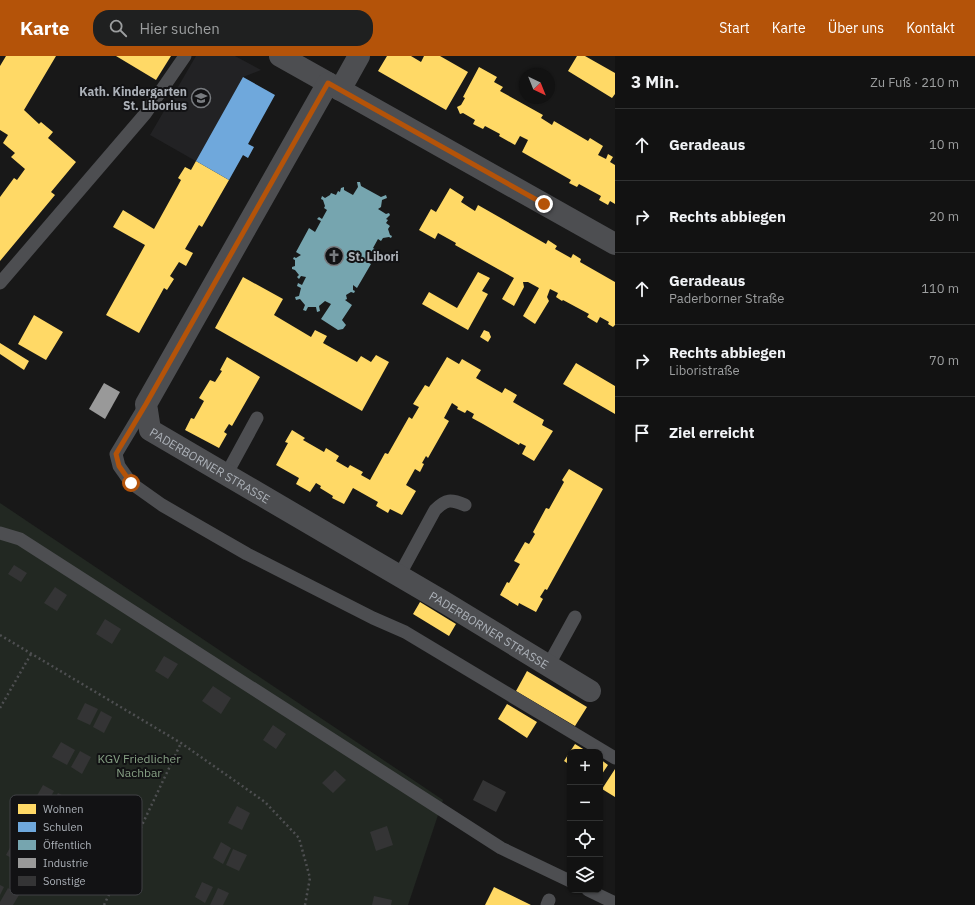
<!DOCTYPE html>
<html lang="de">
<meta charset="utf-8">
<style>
body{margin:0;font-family:"IBM Plex Sans",sans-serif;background:#1f2020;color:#f1f3f6}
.controls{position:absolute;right:12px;bottom:12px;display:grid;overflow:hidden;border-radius:8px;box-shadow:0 1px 3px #0004}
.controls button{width:36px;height:36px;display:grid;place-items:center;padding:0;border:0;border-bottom:1px solid #313232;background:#121212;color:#f1f3f6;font:20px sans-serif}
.compass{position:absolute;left:519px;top:12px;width:36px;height:36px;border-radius:50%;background:#121212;box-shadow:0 1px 3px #0004;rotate:137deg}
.stop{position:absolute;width:12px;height:12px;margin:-9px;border:3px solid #b45309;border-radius:50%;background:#fff}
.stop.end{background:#b45309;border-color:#fff;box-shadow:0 1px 4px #0008}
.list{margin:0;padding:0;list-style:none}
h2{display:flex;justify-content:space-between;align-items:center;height:52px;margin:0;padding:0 16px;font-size:17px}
h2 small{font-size:13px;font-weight:400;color:#9c9e9f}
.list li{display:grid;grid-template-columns:26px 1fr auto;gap:12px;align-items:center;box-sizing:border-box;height:72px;padding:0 16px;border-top:1px solid #313232}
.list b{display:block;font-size:15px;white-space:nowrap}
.list p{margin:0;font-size:13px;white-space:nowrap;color:#9c9e9f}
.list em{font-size:13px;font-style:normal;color:#9c9e9f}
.icon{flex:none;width:22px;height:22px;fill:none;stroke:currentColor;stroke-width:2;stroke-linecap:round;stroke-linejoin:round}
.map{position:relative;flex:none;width:615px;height:849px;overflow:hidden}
header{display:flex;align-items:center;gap:24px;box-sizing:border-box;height:56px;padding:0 20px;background:#b45309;color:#fff}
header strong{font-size:19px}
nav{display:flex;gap:22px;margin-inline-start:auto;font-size:14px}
.search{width:280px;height:36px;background:#1f2020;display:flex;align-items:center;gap:10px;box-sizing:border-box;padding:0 14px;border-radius:16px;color:#9c9e9f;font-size:15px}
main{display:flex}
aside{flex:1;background:#121212}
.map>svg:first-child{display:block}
.built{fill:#222224}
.green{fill:#222822}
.homes{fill:#ffd966}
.schools{fill:#6fa8dc}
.public{fill:#76a5af}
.industry{fill:#999}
.building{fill:#343435}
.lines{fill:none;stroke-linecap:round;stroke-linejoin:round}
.path{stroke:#4e4f51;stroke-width:2.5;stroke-dasharray:2 3;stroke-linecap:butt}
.lane{stroke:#4d4e51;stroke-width:13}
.street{stroke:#4d4e51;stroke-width:22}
.route{stroke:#b45309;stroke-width:5}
.labels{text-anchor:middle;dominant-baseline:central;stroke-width:4;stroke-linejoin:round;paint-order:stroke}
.poi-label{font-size:12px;font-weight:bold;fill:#abb0b7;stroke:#121214;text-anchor:end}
.street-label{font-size:12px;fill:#abb0b7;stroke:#121214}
.park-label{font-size:12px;fill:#86a084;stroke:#121214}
.key{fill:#121214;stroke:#404145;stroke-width:1}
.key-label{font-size:11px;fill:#abb0b7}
</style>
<header>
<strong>Karte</strong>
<div class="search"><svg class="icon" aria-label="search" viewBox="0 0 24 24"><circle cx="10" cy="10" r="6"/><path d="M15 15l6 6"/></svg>Hier suchen</div>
<nav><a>Start</a><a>Karte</a><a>Über uns</a><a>Kontakt</a></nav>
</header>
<main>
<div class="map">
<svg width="615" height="849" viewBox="0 0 615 849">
<rect width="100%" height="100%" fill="#181818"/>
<path class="built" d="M196,0H235L261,14L243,21L220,64L252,81L248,88L254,91L248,102L243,99L229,124L150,79Z"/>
<path class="green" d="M0,447L443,744L408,849H0Z"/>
<path class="homes" d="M6,0H56L24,54L39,68L41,66L53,76L48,82L76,106L51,136L55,139L0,205V141L14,122L17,124L25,113L11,101L15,97L3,87L8,79L0,74V10Z
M116,0H171L156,24Z
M387,0H411L421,6L424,0H440L468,16L446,54L378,15Z
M577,0H585L615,17V38L612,42L568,15Z
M479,11L497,21L494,26L503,31L500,35L543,59L541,62L552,69L554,65L588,85L590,82L603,90L598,99L606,103L608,98L613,101L610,106L615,109V148L610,145L608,149L599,144L601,140L579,128L577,131L569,127L571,124L522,96L528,84L520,80L515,89L499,80L500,78L485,70L483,73L473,68L475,64L463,57L460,58L457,51L461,49L465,42L463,41Z
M196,105L229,124L202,171L199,169L185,193L193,197L186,210L179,206L170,220L174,223L167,234L164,232L139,277L106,259L145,189L113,171L123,154L154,173L181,124L178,122L185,111L191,114Z
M450,132L464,141L461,146L475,155L478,149L546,188L548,184L557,190L555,193L571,202L573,198L581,203L580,206L615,226V269L613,271L608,268L609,266L600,261L597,267L587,261L589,258L563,244L562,245L556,241L558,237L550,233L547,241L549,245L535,268L523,260L539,232L528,226H523L524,231L514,250L502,243L514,222L455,189L456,187L438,177L435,183L419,174L431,153L436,156Z
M478,216L490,222L482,235L488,238L468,274L422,248L429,236L457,252Z
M243,221L283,243L274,259L311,281L315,274L327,280L323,287L357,306L361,300L371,306L376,299L389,306L362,355L215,272Z
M34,259L63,276L46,304L18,288Z
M484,274L489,276L491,281L488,286L480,281Z
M0,287L29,305L24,314L0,298Z
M227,301L260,321L232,370L229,368L224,376L227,378L219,392L185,374L191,362L194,363L204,345L199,342L210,324L215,326L222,315L220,314Z
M447,301L459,308L462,303L481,314L476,322L502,337L505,332L517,339L513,346L544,364L542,369L553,375L534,405L522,398L526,390L520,387L519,389L483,368L472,362L474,358L467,354L465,357L457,353L458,351L452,347L444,362L449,365L428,402L426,400L422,407L424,408L420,416L415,413L406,429L416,435L402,459L390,453L388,457L376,450L378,446L353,432L344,448L332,442L333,440L320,432L321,430L316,427L310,436L296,428L299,422L276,409L288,387L285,386L292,374L305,382L303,384L324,396L326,392L339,400L336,405L348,412L350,409L363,416L361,419L370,424L385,397L388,398L409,361L412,363L419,351L413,348L425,329L429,331Z
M576,307L615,330V358L563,328Z
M569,413L603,433L547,534L545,533L540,541L543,543L536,556L519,547L518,550L500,539L507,526L509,527L520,508L514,505L525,486L529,488L535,478L533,476L546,452L549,453L564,426L562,424Z
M420,546L456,568L449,580L413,558Z
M527,615L587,651L575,670L516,635Z
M507,648L537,666L527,682L498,663Z
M575,688L588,696H570V709L564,705Z
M600,703L608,709L600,721Z
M615,713V741L602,733Z
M494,831L531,849H485Z"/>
<path class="schools" d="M243,21L275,39L248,88L254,91L248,102L243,99L229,124L196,105Z"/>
<path class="public" d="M357,126H360L361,130L381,141L386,139L387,142L382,144L381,151L378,153L386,158L389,157L390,159L386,163L388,164L386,167L390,170L388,173L390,179L392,180L391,182L389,181L383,182L381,185L378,183L373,192L376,194L375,197L371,195L365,205L371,208L357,232L353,229V234L355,235L354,237L351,236L346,239L347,243L345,244L352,249L342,264L346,269L343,273L338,274L321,263L331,248L325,245L319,250L320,255L317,256L316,251H308L306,255L303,254L305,249L300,243L296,244L295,241L299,240L301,232L297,230L298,227L302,229L306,221L301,220L299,223L297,221L299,219L295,214L292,213V211L295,210V204L293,203L294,201L296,202L301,199L296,196L309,172L315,176L321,165L317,163L319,161L322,163L327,154L324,152L325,150L323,144L321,143L322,140L325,142L330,139L331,137L336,139L338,135L340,136L341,132L344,131V134L353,139L358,131Z"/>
<path class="industry" d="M104,327L120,336L105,363L89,353Z"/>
<path class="building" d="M14,509L27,517L21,526L8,518Z
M55,531L67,539L57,555L44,547Z
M105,563L121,573L112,588L96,578Z
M164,600L178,608L168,623L155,615Z
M213,630L231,642L221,658L202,645Z
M85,647L98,653L90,669L77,663Z
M101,655L112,661L104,677L93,671Z
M273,669L286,678L276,693L263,684Z
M61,686L75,694L67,709L52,701Z
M80,695L91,701L82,718L71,711Z
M335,714L346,724L333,737L322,727Z
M483,724L506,736L496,756L473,744Z
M43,729L54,735L45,751L34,745Z
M58,737L69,743L61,759L49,753Z
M237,750L250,757L242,774L228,767Z
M387,770L393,789L376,795L370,776Z
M14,784L26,790L17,805L6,799Z
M221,786L231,792L223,808L213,802Z
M233,793L247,799L239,815L226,809Z
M202,826L213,831L205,847L195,841Z
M0,829L4,831L0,839Z
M8,832L19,839L13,849H0V846Z
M218,832L229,837L223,849H210Z
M374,840L392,844L391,849H372Z"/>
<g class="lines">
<path class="path" d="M0,579L181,687L265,746L299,782L310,822L305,849
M0,652L31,598
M104,849L181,687"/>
<path class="lane" d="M0,227L145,58L185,0
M146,348L116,398L119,410L131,427L162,449L247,498L373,562L405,576L615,702
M226,419L257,362
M0,477L20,483L501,792L570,825
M399,520L435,454C446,443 451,443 465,449
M548,610L575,561
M588,834L615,847
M547,849L549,844"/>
<g class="street">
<path d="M280,0L615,188"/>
<path id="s1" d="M328,27L146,348L150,374L444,546L590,635"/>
<path d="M340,34L359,0"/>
</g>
</g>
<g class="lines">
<path class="route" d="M131,427L119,410L116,398L146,348L328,27L544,148"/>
</g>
<defs>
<g id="school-ring" transform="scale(1)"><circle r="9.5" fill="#121214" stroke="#787b7f" stroke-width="1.5"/><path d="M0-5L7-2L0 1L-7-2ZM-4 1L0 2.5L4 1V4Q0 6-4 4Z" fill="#787b7f"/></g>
<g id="church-ring" transform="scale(1)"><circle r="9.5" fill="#121214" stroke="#787b7f" stroke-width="1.5"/><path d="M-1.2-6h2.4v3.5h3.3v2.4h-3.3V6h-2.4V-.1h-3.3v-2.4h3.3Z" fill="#787b7f"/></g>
</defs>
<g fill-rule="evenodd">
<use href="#school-ring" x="201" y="42"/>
<use href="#church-ring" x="334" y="200"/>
</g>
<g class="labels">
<g class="poi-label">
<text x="187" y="35">Kath. Kindergarten<tspan x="187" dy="14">St. Liborius</tspan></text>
<text x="348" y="200" text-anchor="start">St. Libori</text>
</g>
<g class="street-label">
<text stroke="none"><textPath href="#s1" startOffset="465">PADERBORNER STRASSE</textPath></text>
<text stroke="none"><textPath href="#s1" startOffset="789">PADERBORNER STRASSE</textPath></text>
</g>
<g class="park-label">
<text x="139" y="702">KGV Friedlicher<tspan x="139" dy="14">Nachbar</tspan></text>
</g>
</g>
<rect x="10" y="739" width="132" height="100" rx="6" class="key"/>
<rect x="18" y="748" width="18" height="10" fill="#ffd966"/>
<rect x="18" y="766" width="18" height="10" fill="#6fa8dc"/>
<rect x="18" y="784" width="18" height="10" fill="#76a5af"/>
<rect x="18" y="802" width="18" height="10" fill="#999"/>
<rect x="18" y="820" width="18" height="10" fill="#343435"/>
<g class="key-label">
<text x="43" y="757">Wohnen</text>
<text x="43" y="775">Schulen</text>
<text x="43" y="793">Öffentlich</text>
<text x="43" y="811">Industrie</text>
<text x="43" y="829">Sonstige</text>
</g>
</svg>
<div class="controls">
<button>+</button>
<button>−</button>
<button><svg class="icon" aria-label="locate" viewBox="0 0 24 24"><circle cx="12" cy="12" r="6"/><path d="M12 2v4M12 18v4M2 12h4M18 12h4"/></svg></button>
<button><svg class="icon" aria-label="layers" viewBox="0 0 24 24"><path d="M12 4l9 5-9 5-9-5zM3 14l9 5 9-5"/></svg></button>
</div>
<svg class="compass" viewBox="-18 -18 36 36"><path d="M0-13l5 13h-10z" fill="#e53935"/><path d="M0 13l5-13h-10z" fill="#9c9e9f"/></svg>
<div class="stop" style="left:131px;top:427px"></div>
<div class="stop end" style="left:544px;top:148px"></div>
</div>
<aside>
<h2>3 Min.<small>Zu Fuß · 210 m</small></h2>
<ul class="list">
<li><svg class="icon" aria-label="ahead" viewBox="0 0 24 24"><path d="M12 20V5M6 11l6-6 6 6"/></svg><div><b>Geradeaus</b></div><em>10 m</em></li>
<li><svg class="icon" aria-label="right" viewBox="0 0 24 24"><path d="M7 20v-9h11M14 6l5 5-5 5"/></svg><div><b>Rechts abbiegen</b></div><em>20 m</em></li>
<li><svg class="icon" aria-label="ahead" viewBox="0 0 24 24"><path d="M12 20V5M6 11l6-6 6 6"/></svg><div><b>Geradeaus</b><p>Paderborner Straße</p></div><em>110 m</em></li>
<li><svg class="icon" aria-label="right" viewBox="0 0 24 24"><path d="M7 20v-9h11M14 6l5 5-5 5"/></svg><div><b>Rechts abbiegen</b><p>Liboristraße</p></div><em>70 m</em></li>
<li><svg class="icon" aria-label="arrive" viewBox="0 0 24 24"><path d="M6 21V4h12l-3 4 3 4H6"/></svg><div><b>Ziel erreicht</b></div></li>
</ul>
</aside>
</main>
